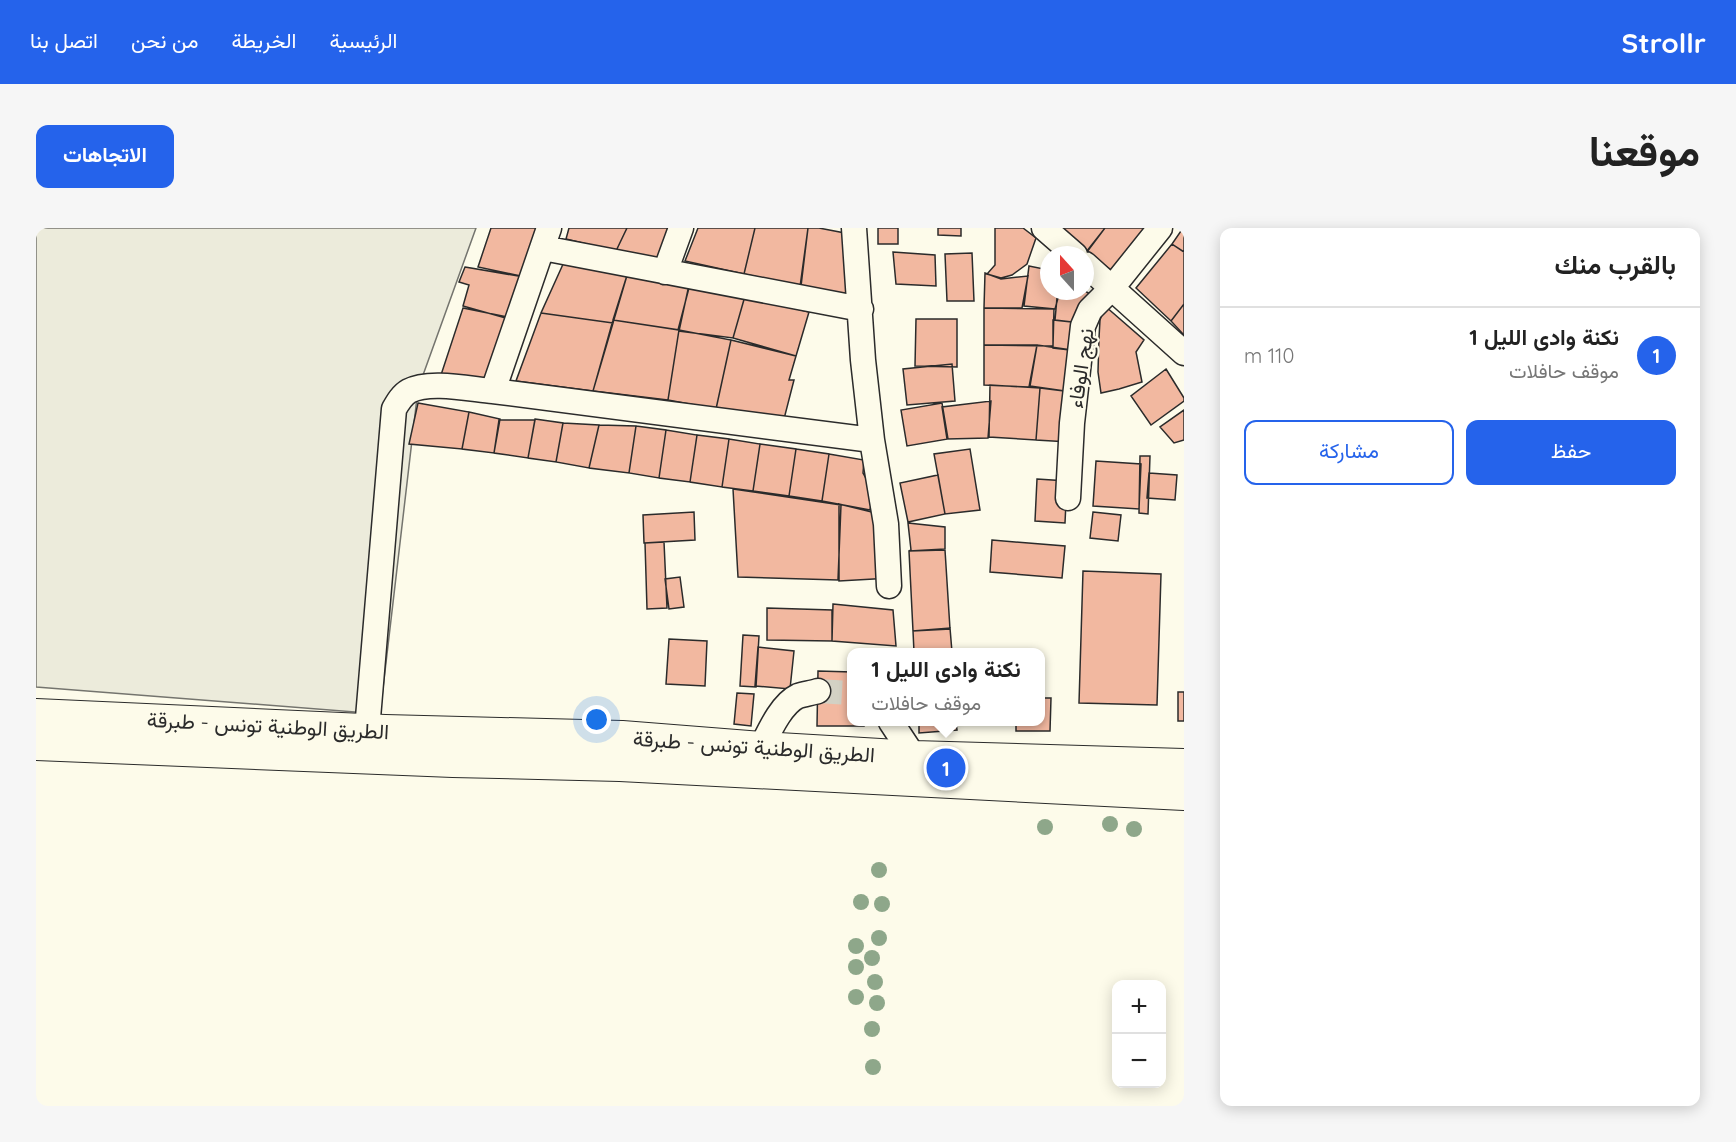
<!DOCTYPE html>
<html lang="ar">
<meta charset="utf-8">
<style>
body{margin:0;font-family:Quicksand,Vazirmatn,sans-serif;background:#f6f6f6;color:#222;direction:rtl}
.controls{position:absolute;right:18px;bottom:18px;display:grid;overflow:hidden;border-radius:12px;box-shadow:0 3px 15px #0003}
.controls button{width:54px;height:54px;display:grid;place-items:center;padding:0;border:0;border-bottom:2px solid #e0e0e0;background:#fff;color:#222;font:30px sans-serif}
.compass{position:absolute;left:1004px;top:18px;width:54px;height:54px;border-radius:50%;background:#fff;box-shadow:0 3px 15px #0003;rotate:339deg}
.you{position:absolute;left:561px;top:492px;width:21px;height:21px;margin:-15px;border:4px solid #fff;border-radius:50%;background:#1a73e8;box-shadow:0 0 0 9px #1a73e833}
.badge{display:grid;place-items:center;width:39px;height:39px;border-radius:50%;background:#2563eb;color:#fff;font-size:20px;font-weight:700}
.pin{position:absolute;translate:-50% -50%;border:3px solid #fff;box-shadow:0 2px 6px #0006}
.popup{position:absolute;left:811px;top:420px;width:198px;height:78px;box-sizing:border-box;display:grid;place-content:center;border-radius:12px;background:#fff;filter:drop-shadow(0 2px 4px #0005);font-size:20px;white-space:nowrap;color:#767676}
.popup b{font-size:22px;color:#222}
.popup::after{content:'';position:absolute;left:50%;top:100%;margin-left:-12px;border:12px solid transparent;border-top-color:#fff}
.list{margin:0;padding:0;list-style:none}
h2{display:flex;justify-content:space-between;align-items:center;height:78px;margin:0;padding:0 24px;font-size:26px}
h2 small{font-size:20px;font-weight:400;color:#767676}
.list li{display:grid;grid-template-columns:39px 1fr auto;gap:18px;align-items:center;box-sizing:border-box;height:96px;padding:0 24px;border-top:2px solid #e0e0e0}
.list b{display:block;font-size:22px;white-space:nowrap}
.list p{margin:0;font-size:20px;white-space:nowrap;color:#767676}
.list em{font-size:20px;font-style:normal;color:#767676}
.actions{display:flex;gap:12px;padding:18px 24px}
.actions a{flex:1;padding:14px 0;border:2px solid #2563eb;border-radius:12px;text-align:center;font-size:21px;color:#2563eb}
.actions .main{background:#2563eb;color:#fff}
.map{position:relative;flex:none;width:1148px;height:878px;overflow:hidden;direction:ltr;border-radius:12px}
header{display:flex;align-items:center;gap:36px;box-sizing:border-box;height:84px;padding:0 30px;background:#2563eb;color:#fff}
header strong{font-size:28px}
nav{display:flex;gap:33px;margin-inline-start:auto;font-size:21px}
.intro{display:flex;align-items:center;justify-content:space-between;box-sizing:border-box;height:144px;padding:0 36px}
h1{margin:0;font-size:42px}
.button{padding:15px 27px;border-radius:12px;background:#2563eb;color:#fff;font-size:21px;font-weight:700}
main{display:flex;gap:36px;padding:0 36px}
aside{flex:1;background:#fff;border-radius:12px;box-shadow:0 3px 15px #0003}
.map>svg:first-child{display:block}
.green{fill:#ecebdb;stroke:#74746e;stroke-width:1.5}
.building{fill:#f2b8a0;stroke:#2b2b2b;stroke-width:1.5}
.lines{fill:none;stroke-linecap:round;stroke-linejoin:round}
.minor-tunnel{stroke:#d3d1c4;stroke-width:24;stroke-dasharray:24 12;stroke-linecap:butt}
.minor-casing{stroke:#2b2b2b;stroke-width:27}
.major-casing{stroke:#2b2b2b;stroke-width:34}
.minor{stroke:#fdfbea;stroke-width:24}
.major{stroke:#fdfbea;stroke-width:32}
.tree{fill:#8ea78a}
.labels{text-anchor:middle;dominant-baseline:central;stroke-width:4.5;stroke-linejoin:round;paint-order:stroke}
.street-label{font-size:21px;fill:#2b2b2b;stroke:#fdfbea}
</style>
<header>
<strong>Strollr</strong>
<nav><a>الرئيسية</a><a>الخريطة</a><a>من نحن</a><a>اتصل بنا</a></nav>
</header>
<div class="intro"><h1>موقعنا</h1><a class="button">الاتجاهات</a></div>
<main>
<aside>
<h2>بالقرب منك<small></small></h2>
<ul class="list">
<li><span class="badge">1</span><div><b>نكنة وادى الليل 1</b><p>موقف حافلات</p></div><em>110 m</em></li>
</ul>
<div class="actions"><a class="main">حفظ</a><a>مشاركة</a></div>
</aside>
<div class="map">
<svg width="1148" height="878" viewBox="0 0 1148 878">
<rect width="100%" height="100%" fill="#fdfbea"/>
<path class="green" d="M0,0H440L382,161L344,486L0,459Z"/>
<path class="building" d="M455,0H511L494,50L442,39Z
M533,0H591L580,23L530,11Z
M591,0H641L629,37L580,23Z
M662,0H719L708,46L649,33Z
M719,0H772L765,58L708,46Z
M772,0H783L819,7L825,72L764,59Z
M842,0H862V16H842Z
M902,0H925V8L902,7Z
M959,0H987L1000,10L991,36L976,47L965,50L951,46L959,37Z
M1022,0H1069L1051,24Z
M1069,0H1107L1120,10L1085,49L1050,24Z
M1147,0H1148V24L1136,16Z
M1136,16L1148,24V76L1135,93L1100,60Z
M857,24L899,27L900,58L860,56Z
M936,25L938,73H911L909,26Z
M528,34L592,44L577,95L505,85Z
M993,38L1013,42V63H1024L1019,81L988,78Z
M429,39L494,50L484,94L427,78L433,57L423,54Z
M592,44L654,56L642,102L577,92Z
M949,45L965,51L992,48L986,80H948Z
M653,57L709,68L697,110L643,103Z
M1024,63H1049L1059,69L1045,95L1019,92L1021,70Z
M709,68L773,84L760,128L697,110Z
M1148,76V107L1135,93Z
M1069,78L1108,112L1100,124L1106,154L1083,161L1065,165L1062,144L1063,110L1064,92Z
M427,80L477,90L456,155L403,153Z
M948,80L1018,81L1017,118L948,117Z
M505,85L577,95L557,163L480,153Z
M880,91H921V139L879,138Z
M577,92L643,102L632,172L557,163Z
M1017,92L1045,95L1042,123L1017,120Z
M643,102L695,112L680,181L632,172Z
M695,112L760,128L753,152H758L748,191L680,181Z
M948,117H1001L993,159L948,157Z
M1001,117L1042,123L1036,164L994,158Z
M916,136L919,173L871,177L867,141Z
M1130,141L1148,170V173L1115,197L1095,168Z
M954,157L1004,160L1000,212L953,209Z
M1004,160L1036,164L1033,214L1000,212Z
M955,173L952,210L911,211L906,179Z
M382,175L433,184L426,221L373,216Z
M906,175L912,211L871,218L865,182Z
M1148,182V212L1138,215L1124,199Z
M433,184L464,191L458,225L426,221Z
M499,191L527,195L520,234L492,230Z
M463,192H499L492,230L458,225Z
M527,195L563,197L553,240L520,234Z
M563,197L600,198L593,245L553,240Z
M600,198L630,202L623,250L593,245Z
M630,202L661,207L654,254L623,250Z
M661,207L693,211L686,259L654,254Z
M693,211L724,216L717,263L686,259Z
M724,216L760,221L753,268L717,263Z
M760,221L793,226L786,273L753,268Z
M934,221L944,282L909,286L898,226Z
M793,226L828,232L827,245L838,264L834,282L786,273Z
M1104,228H1114L1112,286L1103,285Z
M1060,233L1105,236L1103,281L1057,278Z
M1113,245L1141,247L1139,272L1111,270Z
M902,247L909,286L872,294L864,255Z
M1001,251L1031,253L1029,295L999,293Z
M697,261L805,277L802,352L702,349Z
M803,276L852,288L855,350L803,353Z
M658,284L659,312L608,315L607,287Z
M1057,284L1085,287L1082,313L1054,310Z
M872,295L909,299V321L873,323L875,322Z
M956,312L1029,318L1026,350L954,344Z
M628,314L631,380L611,381L609,315Z
M909,322L914,401L877,403L873,323Z
M1047,343L1125,346L1121,477L1043,475Z
M644,349L648,379L633,381L629,351Z
M797,376L857,382L860,418L796,413Z
M731,380L796,382V413L731,412Z
M914,400L916,424H878L877,403Z
M707,407L723,408L720,459L704,458Z
M633,411L671,413L669,458L630,456Z
M722,419L758,423L754,461L719,458Z
M782,443L816,444V494H828V498H781Z
M1142,464H1148V493H1142Z
M701,465L718,466L715,498L698,496Z
M1004,470H1015L1014,503H980V494H1004Z
M883,494H920L921,502L883,505Z"/>
<g class="lines">
<path class="minor-tunnel" d="M782,463L816,465"/>
<g class="minor-casing">
<path id="minor" d="M818,0L827,132L836,212L850,296L853,358
M1008,0L1039,27
M507,20L825,81
M1049,36L1148,125
M629,44L645,0
M457,163L513,0
M1032,270L1036,195L1047,98L1054,82L1076,60L1124,0
M855,494L878,529
M331,502L358,181C362,174 366,167 373,163C393,152 434,161 457,163L836,212
M725,520C733,504 745,476 762,468C768,466 776,465 782,463"/>
</g>
<g class="major-casing">
<path id="major" d="M0,487L349,503L586,509L725,520L878,529L1148,537
M0,516L417,533L584,537L1148,566"/>
</g>
<use href="#minor" class="minor"/>
<use href="#major" class="major"/>
</g>
<g class="tree">
<circle cx="1074" cy="596" r="8"/>
<circle cx="1009" cy="599" r="8"/>
<circle cx="1098" cy="601" r="8"/>
<circle cx="843" cy="642" r="8"/>
<circle cx="825" cy="674" r="8"/>
<circle cx="846" cy="676" r="8"/>
<circle cx="843" cy="710" r="8"/>
<circle cx="820" cy="718" r="8"/>
<circle cx="836" cy="730" r="8"/>
<circle cx="820" cy="739" r="8"/>
<circle cx="839" cy="754" r="8"/>
<circle cx="820" cy="769" r="8"/>
<circle cx="841" cy="775" r="8"/>
<circle cx="836" cy="801" r="8"/>
<circle cx="837" cy="839" r="8"/>
</g>
<g class="labels">
<g class="street-label">
<text transform="translate(1044 140) rotate(-82)">نهج الوفاء</text>
<text transform="translate(232 497) rotate(3)">الطريق الوطنية تونس - طبرقة</text>
<text transform="translate(718 518) rotate(4)">الطريق الوطنية تونس - طبرقة</text>
</g>
</g>
</svg>
<div class="controls">
<button>+</button>
<button>−</button>
</div>
<svg class="compass" viewBox="-18 -18 36 36"><path d="M0-13l5 13h-10z" fill="#e53935"/><path d="M0 13l5-13h-10z" fill="#767676"/></svg>
<div class="you"></div>
<div class="pin badge" style="left:910px;top:540px">1</div>
<div class="popup"><b>نكنة وادى الليل 1</b>موقف حافلات</div>
</div>
</main>
